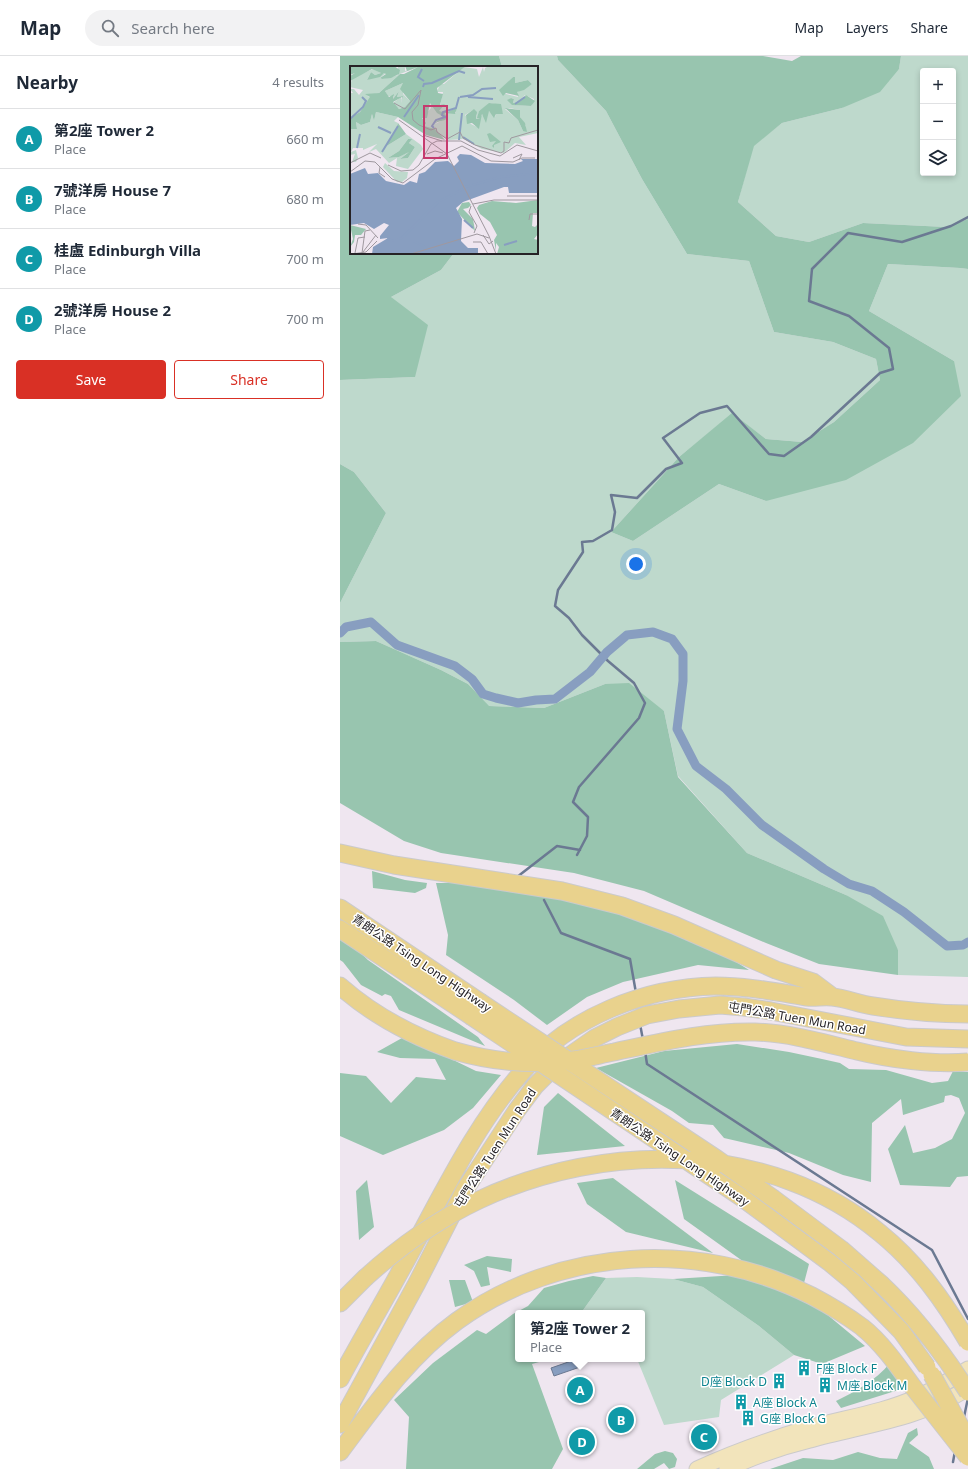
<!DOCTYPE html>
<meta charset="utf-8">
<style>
body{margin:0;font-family:"Noto Sans","Noto Sans TC",sans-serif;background:#f2f2f3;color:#1f2937}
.controls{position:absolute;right:12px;top:12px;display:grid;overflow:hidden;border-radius:4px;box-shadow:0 2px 6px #0003}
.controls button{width:36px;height:36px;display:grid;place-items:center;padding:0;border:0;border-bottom:1px solid #e0e1e3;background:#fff;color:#1f2937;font:20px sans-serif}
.you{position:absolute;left:296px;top:508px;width:14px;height:14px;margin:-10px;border:3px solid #fff;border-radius:50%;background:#1a73e8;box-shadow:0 0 0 6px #1a73e833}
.badge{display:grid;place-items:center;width:26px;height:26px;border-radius:50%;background:#d93025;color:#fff;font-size:13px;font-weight:700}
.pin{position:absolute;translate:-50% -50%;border:2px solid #fff;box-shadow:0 1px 4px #0006}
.popup{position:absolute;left:175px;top:1254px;width:130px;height:52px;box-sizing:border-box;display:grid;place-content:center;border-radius:4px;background:#fff;filter:drop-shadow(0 1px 3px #0005);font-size:13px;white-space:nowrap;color:#747a83}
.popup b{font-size:15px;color:#1f2937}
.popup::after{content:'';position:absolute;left:50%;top:100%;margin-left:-8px;border:8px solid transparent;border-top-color:#fff}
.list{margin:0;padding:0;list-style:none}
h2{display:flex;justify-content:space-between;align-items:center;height:52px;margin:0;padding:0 16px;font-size:17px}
h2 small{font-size:13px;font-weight:400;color:#747a83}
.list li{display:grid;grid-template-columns:26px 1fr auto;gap:12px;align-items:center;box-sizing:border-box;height:60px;padding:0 16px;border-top:1px solid #e0e1e3}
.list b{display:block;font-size:15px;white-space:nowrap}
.list p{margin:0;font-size:13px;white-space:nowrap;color:#747a83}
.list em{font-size:13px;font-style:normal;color:#747a83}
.actions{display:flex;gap:8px;padding:12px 16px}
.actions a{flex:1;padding:9px 0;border:1px solid #d93025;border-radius:4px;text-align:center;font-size:14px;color:#d93025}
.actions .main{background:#d93025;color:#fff}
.icon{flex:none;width:22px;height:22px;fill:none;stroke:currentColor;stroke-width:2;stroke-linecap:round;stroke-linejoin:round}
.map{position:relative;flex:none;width:628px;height:1413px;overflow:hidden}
header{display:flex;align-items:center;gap:24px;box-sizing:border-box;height:56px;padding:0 20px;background:#fff;border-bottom:1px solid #e0e1e3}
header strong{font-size:19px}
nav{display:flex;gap:22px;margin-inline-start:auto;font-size:14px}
.search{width:280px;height:36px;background:#f2f2f3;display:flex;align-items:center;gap:10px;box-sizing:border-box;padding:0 14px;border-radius:22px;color:#747a83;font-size:15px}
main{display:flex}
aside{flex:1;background:#fff}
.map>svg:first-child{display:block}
.green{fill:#bed9cc;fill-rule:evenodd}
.forest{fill:#98c5af}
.water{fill:#889ec0;stroke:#6b7992}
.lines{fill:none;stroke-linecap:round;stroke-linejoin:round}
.stream{stroke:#6b7992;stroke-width:2.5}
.canal{stroke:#889ec0;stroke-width:9}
.major-casing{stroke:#cbcacb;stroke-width:17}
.highway-casing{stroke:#cbcacb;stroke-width:19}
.major{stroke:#f2e4bb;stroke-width:15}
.highway{stroke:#e9d28d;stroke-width:17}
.highway-bridge-casing{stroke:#cbcacb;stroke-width:19;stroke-linecap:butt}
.highway-bridge{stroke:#e9d28d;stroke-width:17}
.labels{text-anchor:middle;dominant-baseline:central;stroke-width:3;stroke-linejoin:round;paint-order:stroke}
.street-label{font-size:12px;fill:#262326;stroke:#fff}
.culture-label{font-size:12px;fill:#0d838f;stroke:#fff;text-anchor:start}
.inset-river{fill:none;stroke:#889ec0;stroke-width:2}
.inset-road{fill:none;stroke:#9f989f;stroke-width:1}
.view{fill:#c63a6e;fill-opacity:0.15;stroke:#c63a6e;stroke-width:2}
.inset-edge{fill:none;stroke:#262326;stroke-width:2}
</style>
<header>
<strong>Map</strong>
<div class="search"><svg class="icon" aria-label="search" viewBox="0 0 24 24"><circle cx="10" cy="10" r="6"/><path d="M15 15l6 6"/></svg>Search here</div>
<nav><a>Map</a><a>Layers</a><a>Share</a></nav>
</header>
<main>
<aside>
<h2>Nearby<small>4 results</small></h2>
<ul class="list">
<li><span class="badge" style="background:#0f9aa8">A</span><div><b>第2座 Tower 2</b><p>Place</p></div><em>660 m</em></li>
<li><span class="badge" style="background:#0f9aa8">B</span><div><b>7號洋房 House 7</b><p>Place</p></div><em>680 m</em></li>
<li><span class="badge" style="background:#0f9aa8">C</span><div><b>桂盧 Edinburgh Villa</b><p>Place</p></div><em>700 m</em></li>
<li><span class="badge" style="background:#0f9aa8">D</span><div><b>2號洋房 House 2</b><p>Place</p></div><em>700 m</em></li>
</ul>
<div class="actions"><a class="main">Save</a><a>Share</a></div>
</aside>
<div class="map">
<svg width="628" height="1413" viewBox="0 0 628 1413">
<rect width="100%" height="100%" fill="#efe6f0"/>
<path class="green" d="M159,0H217L218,4L266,55L302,123L347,198L409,205L434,276L493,286L536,303L540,324L494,366L462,386L426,383L392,358L339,401L271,476L293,485L379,428L426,445L614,305L529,255L548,208L620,212L628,213V921L558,919V894L506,839L407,797L338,720L324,655L265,628L204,652L148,650L128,628L101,614L36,585L0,586V547L46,457L14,416L0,408V324L75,321L51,241L101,214L114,197H197V11H162Z
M561,0H628V163L606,171L523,167L469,186L436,180L398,146L413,90L442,67L502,52L559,13ZM583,15H613V117H583Z
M297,1221L333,1223L363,1231L419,1270L454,1299L381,1344L379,1361L324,1369L297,1303H302V1257H241L266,1222Z"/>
<path class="forest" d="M0,0H159L162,11H11V197H114L101,214L51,241L88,269L75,321L0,324Z
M217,0H423L452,5L461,0H561L559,13L540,36L502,52L442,67L414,90L398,146L436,180L469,186L523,167L606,171L628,163V213L620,212L548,208L529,255L614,305L621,340L573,387L506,424L426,445L379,428L293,485L271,476L339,401L392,357L426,383L462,386L494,366L540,324L536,303L493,286L434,276L409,205L347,198L302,123L266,55L218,4Z
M0,408L14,416L46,457L0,547Z
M36,585L101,614L128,628L149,650L204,652L265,628L289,627L324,655L338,721L407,797L506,839L543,860L558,894V919L479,908L426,887L304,835L234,817L101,797L64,785L0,747V586Z
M32,815L65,824L87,827L86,832L75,837L33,832Z
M96,827H129L266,849L361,884L409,914L358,909L283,926L247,941L207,969L174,944L106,899L108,879Z
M0,881L10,887L28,904L138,981L145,990L59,954L51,940L45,938L42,940L21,929L3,906L0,904Z
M62,982L105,1000L136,1015L161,1019L133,1052L104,1074L43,1099L0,1080V1017L26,1020L51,1047L76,1021L106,1024L95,1003L60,1002L37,996Z
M397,988L449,996L482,1003L500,1007L509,1013L546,1014L592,1027L608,1025L613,1015L628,1016V1120L617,1121L610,1131L560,1129L548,1093L565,1069L573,1097L595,1092L612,1083L625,1057L619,1042L611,1039L605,1040L604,1046L563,1059L561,1043L532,1067L531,1126L503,1119L449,1097L384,1082L373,1069L349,1067L332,1055L256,1012L324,995Z
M218,1037L285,1090L197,1099L204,1051Z
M273,1122L373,1197L286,1176L247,1148L237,1127Z
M27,1124L34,1171L19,1184L16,1135Z
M335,1124L469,1208L464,1227L404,1206L344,1163Z
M147,1200L172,1203L171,1216L147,1211L150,1229L141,1231L134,1215L124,1209Z
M397,1219L440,1234L484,1256L525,1290L482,1308L454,1299L419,1270L363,1231L333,1223Z
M253,1220L266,1222L241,1257H178V1303H200L199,1306L192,1308L223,1393L212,1413H66L69,1361L54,1344L93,1307L137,1274L146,1278L173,1258L188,1250L204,1232L229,1225Z
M109,1224H125L133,1246L115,1251Z
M550,1307L568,1331L501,1352L496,1345C516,1335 535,1325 550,1307Z
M577,1372L578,1379L569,1387L589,1401L594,1413H430L463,1402L493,1404L518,1396L540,1402L557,1403L568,1377Z
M325,1395L333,1397L337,1403L335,1411L329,1413L324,1407L314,1413H297L315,1398Z"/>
<path class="water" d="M237,1303H241L243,1310L214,1320L211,1312Z"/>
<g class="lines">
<path class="stream" d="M237,799L247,780L248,761L233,746L239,731L299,662L305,647L294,627L268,605L242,579L229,562L215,550L218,534L243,496L242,486L253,485L272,474L275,456L271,439L297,442L326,413L342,407L323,382L360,357L387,350L429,398L444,400L471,381L540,317L553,313L549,292L509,260L469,245L472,213L508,177L562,186L611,170L628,161
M177,821L217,790L240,794
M204,844L221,877L290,903L296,937
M300,968L303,984
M305,995L307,1008L592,1194L628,1263
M624,1361L628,1342
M613,1406L615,1395"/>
<path class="canal" d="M0,577L6,571L31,566L57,589L115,610L132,623L143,638L156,642L178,647L196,644L215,643L250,616L267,596L287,579L313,576L332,583L343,598V625L337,673L356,710L386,733L422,769L484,813L509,828L532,835L564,856L607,890L623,889L628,886"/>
<g class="major-casing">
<path id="major" d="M357,1413C392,1397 428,1384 465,1373C503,1362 542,1357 577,1341C595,1333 612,1323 628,1313
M387,1413C413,1401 441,1391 470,1384C523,1369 581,1363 628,1332"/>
</g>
<g class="highway-casing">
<path id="highway" d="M0,797L54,809L222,835L282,850L334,869L436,914L473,926L493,941
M0,852L140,946
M0,873L131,960
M0,930C34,960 72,980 115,995
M434,1143L501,1193L541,1228
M0,1247L25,1222
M0,1323C24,1278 51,1234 75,1188C107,1129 138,1066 183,1015C230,961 305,931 376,930C407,930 436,936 467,941C475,942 483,940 492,941C505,942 519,948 533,950C564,955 596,958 628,958
M0,1368L77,1227L124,1135L177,1054L195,1030L215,1010L255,982L277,971L307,959L339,953L380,949L404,951L431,955L566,981L628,983
M0,1396C35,1349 69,1300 117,1265C219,1191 360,1183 472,1240C489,1249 506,1259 522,1271C542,1287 558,1310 573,1331"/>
</g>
<use href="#major" class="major"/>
<use href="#highway" class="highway"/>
<g class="highway-bridge-casing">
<path id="highway-bridge" d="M140,946L377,1103L434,1143
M131,960L401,1141L489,1206L513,1226L561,1275L587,1311
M115,995C150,1005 188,1009 224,1005C241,1004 258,999 274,996C321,986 367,975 415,976C449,977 484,987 517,995C549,1003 594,1009 628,1006
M25,1222C59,1191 97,1164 139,1144C265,1085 430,1085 540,1177C577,1207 604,1245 628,1286
M541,1228C575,1260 603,1297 628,1336
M592,1319L628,1384
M573,1331L628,1401"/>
</g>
<use href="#highway-bridge" class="highway-bridge"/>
</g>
<defs>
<g id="building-bare" transform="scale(1.2)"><path d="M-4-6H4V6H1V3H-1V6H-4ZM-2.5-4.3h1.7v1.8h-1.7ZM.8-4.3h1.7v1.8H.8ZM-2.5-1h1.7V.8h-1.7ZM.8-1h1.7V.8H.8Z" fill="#0f9aa8" stroke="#fff" stroke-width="2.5" paint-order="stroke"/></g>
</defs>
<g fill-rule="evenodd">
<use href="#building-bare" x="464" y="1312"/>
<use href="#building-bare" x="439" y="1325"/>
<use href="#building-bare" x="485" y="1329"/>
<use href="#building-bare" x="401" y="1346"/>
<use href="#building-bare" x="408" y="1362"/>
</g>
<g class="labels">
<g class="street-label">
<text transform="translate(82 907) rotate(34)">青朗公路 Tsing Long Highway</text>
<text transform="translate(457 962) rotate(10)">屯門公路 Tuen Mun Road</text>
<text transform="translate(155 1092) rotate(-57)">屯門公路 Tuen Mun Road</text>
<text transform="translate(340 1101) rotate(34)">青朗公路 Tsing Long Highway</text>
</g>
<g class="culture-label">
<text x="476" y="1312">F座 Block F</text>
<text x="427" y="1325" text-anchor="end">D座 Block D</text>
<text x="497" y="1329">M座 Block M</text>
<text x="413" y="1346">A座 Block A</text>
<text x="420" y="1362">G座 Block G</text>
</g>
</g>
<g transform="translate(10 10)">
<rect width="188" height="188" fill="#efe6f0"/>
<path d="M44,0H55V5L68,1L50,8L29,27L17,30L21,31L10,46L0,52V27H3L0,23H4L9,29L13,24L0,21L2,12L23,3L31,7L25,9L21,6L17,14L34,7H36L30,12L32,13L42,11L48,9V1ZM139,0H188V67L169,71L176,79L165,77L154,87L132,83L113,73L99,74L89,69L84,63L73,61L74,55L72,53L81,42L80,37L94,51L85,58L97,52L95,47H106V45H89L93,26H87L90,18H94L114,1L127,3L129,11L133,1L134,6L135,2ZM163,11L165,17L178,14L182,18L167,26L168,31L152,27L150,24ZM175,29L184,33L181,40L164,39L158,34L161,32L164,33L163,37L168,36ZM141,37L149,39L153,48H146L145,51L139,45L128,52L129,45ZM159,42L170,44V51L176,60L173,65L168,54L155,43ZM123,44L127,49L126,53L130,52L127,61L117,56L118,52L115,49ZM53,17V28L60,35L55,41L49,43L43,37L51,31V37L53,30L47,31L49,25L43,33L44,30H38L35,25ZM26,46L48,51L44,55L48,57L46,63L35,81L56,68L71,79L73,83L58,103L46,100L47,92L39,97L26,83L19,86L27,78L13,84V82H3L1,86L6,84L8,92L6,96H2L5,88L0,89V63H7L6,56L11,59L20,56L22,48L24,55ZM58,73H61L59,77L65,81L58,92L50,93L60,85L49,91L38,92L49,85ZM35,97L44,105L58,106L57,112L52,116H47L33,101Z" fill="#bed9cc" fill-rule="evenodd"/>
<path d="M0,0H44L50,4L49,8L41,12L32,13L30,12L36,8L34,7L30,11L17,14L21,6L25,9L31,7L22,3L0,15V10L5,7L0,9ZM55,0H116L87,22L88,27L93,28L90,39L95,38L89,45L97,46L107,42L105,48L95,47L97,52L95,54L84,57L94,51L87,47L80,37L77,52H72L76,57L74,60L85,63L95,74L76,69L48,51L26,46L24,55L22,48L20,56L11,59L6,56L7,63H0V52L10,46L20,31L15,28L29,27L50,8H54L68,1L57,5ZM53,17L50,23L60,35L55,41L49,43L43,36L52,31L51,37L53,30L47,31L49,25L43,33L44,28L39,31L35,25ZM163,11H165V17L178,14L182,18L174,24L167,26L169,30L156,27L153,30L149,24ZM176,29L185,35L181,40L162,39L157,34L161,32L164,33L163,37L168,36ZM139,37L151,38L153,48H146L144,52L139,45L136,57L132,48L129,63L122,57L117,58L116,49L124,43L127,46L126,53L130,52H127L129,45ZM155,42L170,44V51L175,57L177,66L173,65L168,54ZM48,57L56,68L35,81L46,63ZM140,67L151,76L144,79V82L142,80L146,75L140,76L137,68ZM58,73H62L59,77L65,81L58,92L50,93L59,86L49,91L38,92L49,85ZM188,134V147H180H183L182,160L185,161L188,158V168L184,173L188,174V188H147L149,181L146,177V185L144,174L147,169L140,156L130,148L127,142L129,139L142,135L166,137ZM119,136L121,139L118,142L113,143L123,153L125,165L107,146L112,137ZM0,159L16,163L11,169H5L4,176L0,181L3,173Z" fill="#98c5af" fill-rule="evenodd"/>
<path d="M110,88L121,89L135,97L165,98L173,95L171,93H188V127H159L158,121H154L113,136L106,142L112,153L111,175L118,182H128V188H22L23,181L38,172L30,173V170L39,159L34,157L24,163L14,157L0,159V108L15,102L18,108L28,107L36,115L54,119L60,115L67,117L69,108L75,106L85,96L98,95L104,100L109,95L107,91Z" fill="#889ec0"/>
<path class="inset-river" d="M72,3L68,11L74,15M73,21L74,18L82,17L109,5L115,7M110,31L123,29L132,23L146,22M118,31L143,33M165,38L175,31M54,51L69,29M0,53L13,41L16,35L12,31M28,61L41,67M84,62L82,60L86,54L95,51L92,49L93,46L106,42L109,31M113,71L124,78M109,74L112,47M7,82L10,68M32,86L48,60M116,121L150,111L188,107M114,154L123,162M37,173L44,175L52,172L88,136L113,123M44,175H63L75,181M154,179L167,175"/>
<path class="inset-road" d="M44,37L55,43L71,24L68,39L62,46L63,54L69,59L81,64L86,62L87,66L97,73L110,66L113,72L125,79L151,87L154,85V76L159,77L161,72L188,64M49,54L97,88L139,170L146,188M73,69L92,75M77,88L85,85L93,87M163,92L172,88L169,94M0,97L20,87L31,92M38,99L51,105L63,104L69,99L81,78L87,75H111L128,84L150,90L167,79L188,85M30,101L29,107L35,111M0,106L15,95L25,96L42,113L53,117L85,93L112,80L141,95L163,96L172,92H185M157,130H188M123,138L144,134H188M121,140L119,146L127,160L124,167M179,154L180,148H188M8,158L16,159L28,172M133,169L139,178L143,175M123,176H131L138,188M13,186L26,169M5,187L8,172L15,171M12,187L15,165L20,164M2,188L16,186L27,175M61,188L127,168L139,172"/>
<path class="view" d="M74,40H97V92H74Z"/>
<rect width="188" height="188" class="inset-edge"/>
</g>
</svg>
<div class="controls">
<button>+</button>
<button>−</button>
<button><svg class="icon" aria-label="layers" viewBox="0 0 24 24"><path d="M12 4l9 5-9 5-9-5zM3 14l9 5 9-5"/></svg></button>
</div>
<div class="you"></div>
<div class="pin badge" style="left:240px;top:1334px;background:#0f9aa8">A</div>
<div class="popup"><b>第2座 Tower 2</b>Place</div>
<div class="pin badge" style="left:281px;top:1364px;background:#0f9aa8">B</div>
<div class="pin badge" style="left:364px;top:1381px;background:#0f9aa8">C</div>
<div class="pin badge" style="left:242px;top:1386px;background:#0f9aa8">D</div>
</div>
</main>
